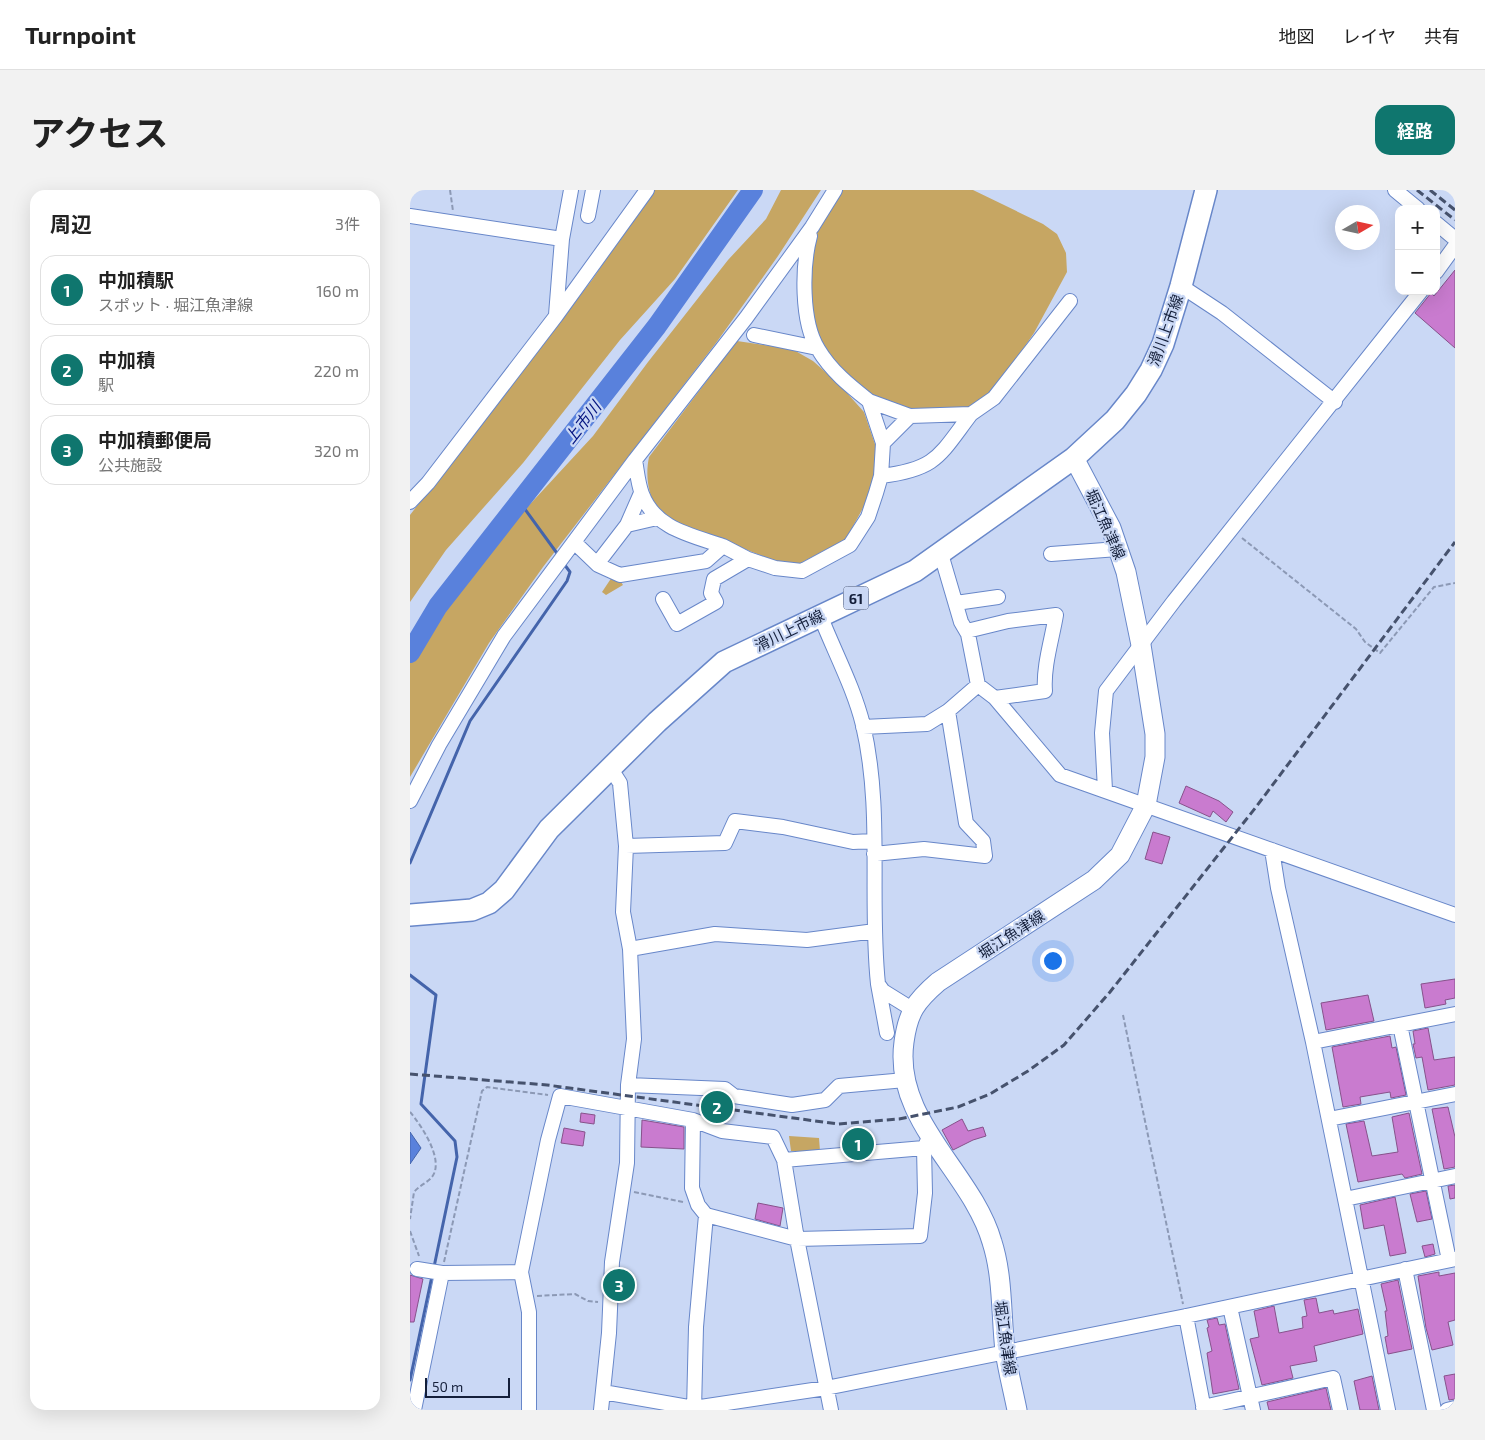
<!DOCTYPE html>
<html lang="ja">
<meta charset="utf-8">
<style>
body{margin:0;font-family:"Exo 2","Noto Sans JP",sans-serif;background:#f2f2f2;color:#222}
.controls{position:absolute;right:15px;top:15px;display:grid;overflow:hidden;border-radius:10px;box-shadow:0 5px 20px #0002}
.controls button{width:45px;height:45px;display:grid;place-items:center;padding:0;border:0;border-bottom:1px solid #e0e0e0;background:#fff;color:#222;font:25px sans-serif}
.compass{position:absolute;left:925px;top:15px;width:45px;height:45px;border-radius:50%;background:#fff;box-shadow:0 5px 20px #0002;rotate:81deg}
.scale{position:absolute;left:15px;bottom:12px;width:85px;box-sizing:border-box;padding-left:5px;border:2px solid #141f3a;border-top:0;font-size:14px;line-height:18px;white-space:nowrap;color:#141f3a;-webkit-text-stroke:4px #cad8f5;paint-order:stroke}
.you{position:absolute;left:642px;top:770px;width:18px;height:18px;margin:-12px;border:4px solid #fff;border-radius:50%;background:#1a73e8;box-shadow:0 0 0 8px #1a73e833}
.badge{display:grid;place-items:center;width:32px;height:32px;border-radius:50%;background:#0f766e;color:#fff;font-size:16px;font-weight:700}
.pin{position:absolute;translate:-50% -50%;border:2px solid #fff;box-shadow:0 1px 5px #0006}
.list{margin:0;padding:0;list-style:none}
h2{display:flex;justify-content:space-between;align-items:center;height:65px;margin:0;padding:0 20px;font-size:21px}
h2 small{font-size:16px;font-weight:400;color:#767676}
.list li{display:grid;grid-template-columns:32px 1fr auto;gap:15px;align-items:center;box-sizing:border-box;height:70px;margin:0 10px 10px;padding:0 10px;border:1px solid #e0e0e0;border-radius:15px}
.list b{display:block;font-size:19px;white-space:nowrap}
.list p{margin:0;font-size:16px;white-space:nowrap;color:#767676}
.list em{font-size:16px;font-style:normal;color:#767676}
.map{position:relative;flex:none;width:1045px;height:1220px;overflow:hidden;border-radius:15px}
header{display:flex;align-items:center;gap:30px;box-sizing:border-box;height:70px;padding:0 25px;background:#fff;border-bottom:1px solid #e0e0e0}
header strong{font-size:24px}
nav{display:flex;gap:28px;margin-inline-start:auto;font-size:18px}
.intro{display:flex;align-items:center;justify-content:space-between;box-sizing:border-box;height:120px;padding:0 30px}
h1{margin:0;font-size:35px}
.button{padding:12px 22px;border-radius:15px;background:#0f766e;color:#fff;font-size:18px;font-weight:700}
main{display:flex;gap:30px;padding:0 30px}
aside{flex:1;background:#fff;border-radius:15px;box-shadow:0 5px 20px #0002}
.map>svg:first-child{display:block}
.green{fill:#c6a663}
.water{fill:#5981dc;stroke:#4464ab}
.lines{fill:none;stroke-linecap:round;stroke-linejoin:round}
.stream{stroke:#4464ab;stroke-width:3}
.river{stroke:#5981dc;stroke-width:20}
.building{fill:#c97bcf;stroke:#87528b}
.minor-casing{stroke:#6887c9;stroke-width:16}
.secondary-casing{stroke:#6887c9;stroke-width:21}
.primary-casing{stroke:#6887c9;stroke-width:24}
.path{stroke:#8c99b5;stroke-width:2;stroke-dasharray:5 2.5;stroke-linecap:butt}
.minor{stroke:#fff;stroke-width:14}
.secondary{stroke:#fff;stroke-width:19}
.primary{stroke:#fff;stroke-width:21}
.rail{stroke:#46526d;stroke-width:3;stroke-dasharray:8 4;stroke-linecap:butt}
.labels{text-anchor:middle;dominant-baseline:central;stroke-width:4.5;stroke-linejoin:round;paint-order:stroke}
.shield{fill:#cad8f5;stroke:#4b5672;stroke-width:1}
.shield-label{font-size:14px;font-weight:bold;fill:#141f3a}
.street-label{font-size:15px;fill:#141f3a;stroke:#cad8f5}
.water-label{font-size:16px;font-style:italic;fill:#02127f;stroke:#cad8f5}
</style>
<header>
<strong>Turnpoint</strong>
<nav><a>地図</a><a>レイヤ</a><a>共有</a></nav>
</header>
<div class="intro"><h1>アクセス</h1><a class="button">経路</a></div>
<main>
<aside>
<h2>周辺<small>3件</small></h2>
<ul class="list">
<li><span class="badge">1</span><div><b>中加積駅</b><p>スポット · 堀江魚津線</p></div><em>160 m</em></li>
<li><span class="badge">2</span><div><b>中加積</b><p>駅</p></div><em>220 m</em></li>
<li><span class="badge">3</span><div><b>中加積郵便局</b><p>公共施設</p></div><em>320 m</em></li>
</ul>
</aside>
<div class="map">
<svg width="1045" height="1220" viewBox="0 0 1045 1220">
<rect width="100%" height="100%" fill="#cad8f5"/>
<path class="green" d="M243,0H328L265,89L210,150L113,273L36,360L0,412V325L182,90Z
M371,0H411L368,66L306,153L133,377L79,453L0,587V453L67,378L99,337L183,246L238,172L318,70L356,29Z
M430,0H563L633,34L647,44L656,63L657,82L624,143L588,195L569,214L548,221L498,220L463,208L413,160L402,120L399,76L408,37Z
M327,151L382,159L403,171L429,194L454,222L467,260L464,298L436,349L385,376C360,370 338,360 314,351C295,344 263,341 251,325C238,308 235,286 239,267Z
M202,387L209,389L213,395L196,405L192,402Z
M379,946L409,948L410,961H381Z"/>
<path class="water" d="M0,942L11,958L0,974Z"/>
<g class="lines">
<path class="stream" d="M109,311L149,366
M0,673L60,531L157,391L160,382L154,374
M0,785L26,805L11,914L45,951L47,967L24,1077
M0,1190L22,1086"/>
<path class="river" d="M0,463L28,416L247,136L343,0"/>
</g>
<path class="building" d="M1045,80V158L1005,123L1021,103L1024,106Z
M776,596L809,611L823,622L816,632L803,621L800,627L769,613Z
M743,642L760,647L752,674L735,669Z
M1045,789V808L1035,810L1036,814L1015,818L1011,794Z
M958,805L964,831L916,840L911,813Z
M1018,838L1024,870L1045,867V895L1018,900L1012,867L1006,868L1003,854H1005L1003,841Z
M980,846L982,858L986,857L996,905L981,908L980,902L950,907L951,914L933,917L922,857Z
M1038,917L1045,947V977L1034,979L1022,919Z
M171,923L185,925L184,934L170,932Z
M999,923L1012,984L995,988L992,984L948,992L936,934L954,931L962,966L988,962L982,927Z
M552,929L558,941L573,937L576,946L563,950L543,960L532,940Z
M232,930L274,937V959L231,957Z
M154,938L175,942L173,956L151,953Z
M453,946L454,949L458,948V954L438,956V950Z
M1045,995V1008L1040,1009L1038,996Z
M1016,1001L1022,1029L1007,1032L1000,1004Z
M985,1007L996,1063L980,1066L974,1035L954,1039L950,1015Z
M348,1013L373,1018L370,1036L345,1029Z
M1023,1054L1025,1064L1015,1067L1012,1056Z
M1029,1082V1086L1045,1083V1130L1038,1132L1043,1155L1022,1160L1016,1138L1008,1086Z
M0,1085L13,1089L4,1132H0Z
M988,1090L1002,1159L978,1164L975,1147L978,1146L975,1121H977L971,1094Z
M906,1108L909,1123L923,1120L924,1124L948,1119L953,1144L904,1156L907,1171L880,1176L883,1188L852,1195L840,1149L849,1147L844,1121L864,1116L869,1143L893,1138L892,1127L897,1126L894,1110Z
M807,1128L809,1135L815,1134L829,1199L803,1204L797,1163L802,1161L797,1138L799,1137L797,1130Z
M1045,1184V1209L1039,1210L1034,1186Z
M962,1186L969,1220H950L944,1191Z
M916,1198L921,1220H859L857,1212Z"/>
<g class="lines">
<g class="minor-casing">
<path id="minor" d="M985,0L1008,19
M0,26L152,49
M178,26L183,0
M1026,33L1045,49
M400,46C392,76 391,132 408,159C421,181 440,196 459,211
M1026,82L1045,56
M771,96L812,123L925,212
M146,125L152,49L161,0
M344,145L407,158
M500,226L561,224L584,208L660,111
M471,286C527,279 529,266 561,224
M231,303L217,335L247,328
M0,312L18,293L146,126L237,0
M164,352L188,375L210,385L296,371L313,356C281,345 245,339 232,304C228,294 227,281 225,270
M531,364L551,432L558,444L568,495L585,508L650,585L1045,725
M641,364L708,359
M338,369L365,378L392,381L440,355L458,327L466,303L471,286L473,253L500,226L459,211L473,253
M187,374L217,335
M253,409L267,434L306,412L301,403L304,389L338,369L313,356
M546,413L588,407
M410,425C424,461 444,498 453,535C473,620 459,709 468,794L473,801L502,819
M557,441L598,431L646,425C642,449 633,477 635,501L585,508
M453,537L517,534L538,521L568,495
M695,600L692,543L696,501L764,411L1011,101
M0,611L29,555L94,446L225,270L336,128L402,37L425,0
M216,656L315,653L325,631L373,637L443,652L463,651
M862,660L868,698L903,852L978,1220
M464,664L514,659L575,666L573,651L556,633L538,521
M220,759L305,744L397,750L465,741
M468,794L477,843
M990,835L1039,1070
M903,852L1045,824
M218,895L315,899L324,906L382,915L415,910L429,896L495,890
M919,929L1045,904
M283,930L282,998L288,1015L296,1025L286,1137L284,1220
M374,970L514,958
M935,1009L1045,986
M296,1025L387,1049L510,1046L515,1003L514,958L520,946
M7,1079L32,1083L111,1082
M995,1079L1024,1220
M820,1117L843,1220
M776,1126L794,1220
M193,1202L284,1218L416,1198L776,1126L1045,1069
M793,1217L923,1188L930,1220
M4,1220L32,1083
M119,1220V1122L111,1082L138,950L150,906L283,930L312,941L363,947L374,970L387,1049L421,1220
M191,1220L199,1143L202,1072L217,973L218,895L224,849L220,759L213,722L216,656L210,593L201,579
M1037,1220L1045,1218"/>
</g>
<g class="secondary-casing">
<path id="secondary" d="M607,1220C603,1200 598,1181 595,1161C591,1125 593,1086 582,1052C562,982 483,931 494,852C498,822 506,811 528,792L684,690L710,665L736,615L745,567V544L731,455L716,382L701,338L664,268"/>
</g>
<g class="primary-casing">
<path id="primary" d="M0,725L62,720L79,713L94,700L139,639L247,532L314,472L505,381L664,268L705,230L726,204L741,180L753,154L771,96L796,0"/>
</g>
<path class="path" d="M40,0L43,21
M832,348L946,439L955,452L970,463L1024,397L1045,393
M713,825L773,1114
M0,922C11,935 35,970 22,987C17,993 10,995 4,1002L0,1029
M440,947H444
M224,1002L273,1012
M0,1041L9,1066
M34,1072L72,901L77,897L138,905
M127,1106L165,1104L178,1111L188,1112"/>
<use href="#minor" class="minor"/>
<use href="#secondary" class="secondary"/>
<use href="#primary" class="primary"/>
<path class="rail" d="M1007,0L1045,30
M1020,0L1045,20
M0,884L137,895L428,934L489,929L548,917L580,904L618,881L654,855L700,802L846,617L1045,352"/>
</g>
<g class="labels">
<rect class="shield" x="433.5" y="396.5" width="25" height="23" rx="4"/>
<g class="shield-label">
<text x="446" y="408">61</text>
</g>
<g class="street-label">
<text transform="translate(755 140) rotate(-70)">滑川上市線</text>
<text transform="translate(696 334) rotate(66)">堀江魚津線</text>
<text transform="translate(379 440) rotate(-26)">滑川上市線</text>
<text transform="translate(601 744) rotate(-33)">堀江魚津線</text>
<text transform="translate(596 1148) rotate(82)">堀江魚津線</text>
</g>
<g class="water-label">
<text transform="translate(172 232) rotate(-52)">上市川</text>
</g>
</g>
</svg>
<div class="controls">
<button>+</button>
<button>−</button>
</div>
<svg class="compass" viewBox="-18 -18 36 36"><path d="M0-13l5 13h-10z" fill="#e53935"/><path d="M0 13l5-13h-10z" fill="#767676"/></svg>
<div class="scale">50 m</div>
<div class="you"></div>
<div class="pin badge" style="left:448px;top:954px">1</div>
<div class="pin badge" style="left:307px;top:917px">2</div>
<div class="pin badge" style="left:209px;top:1095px">3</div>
</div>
</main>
